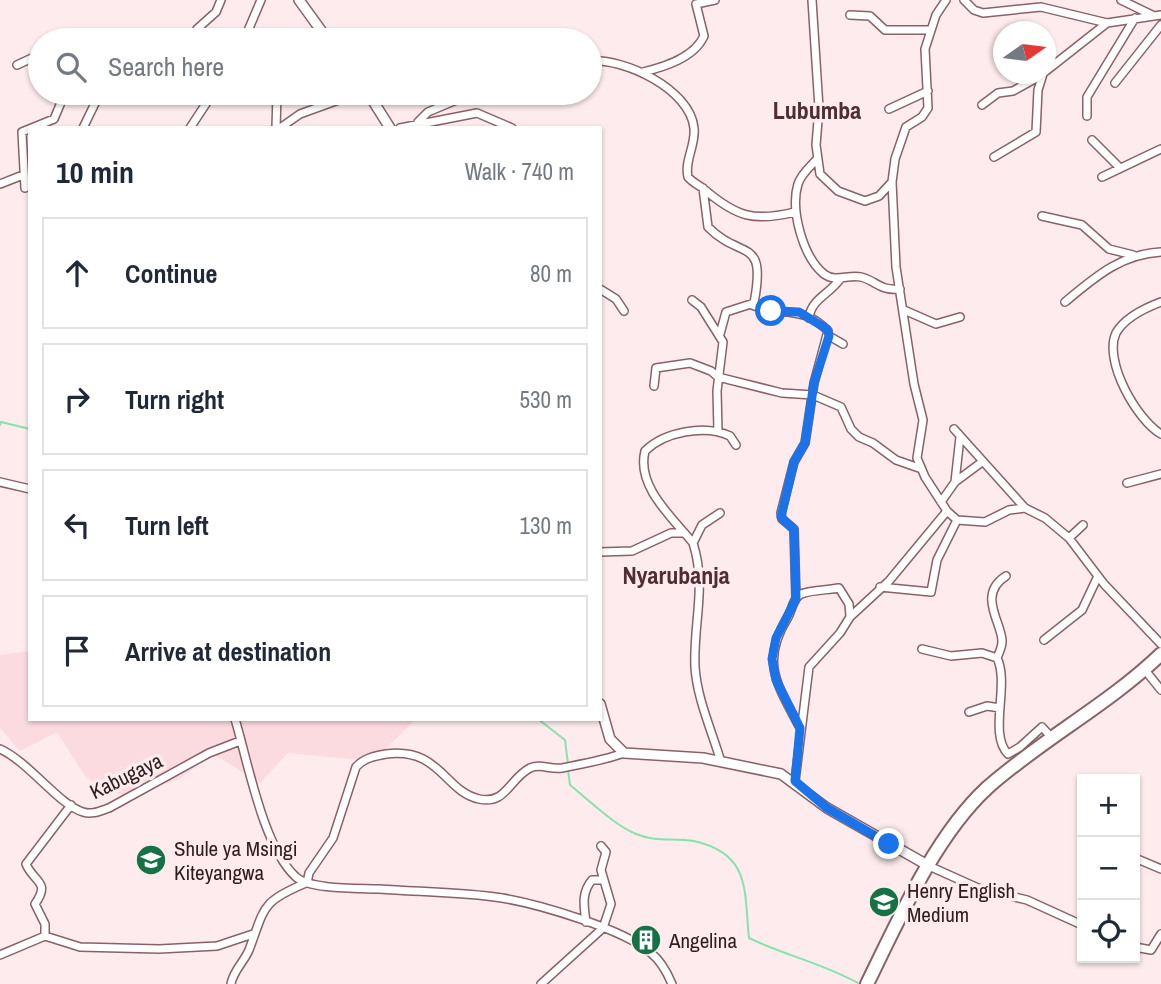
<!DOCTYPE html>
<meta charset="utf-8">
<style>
body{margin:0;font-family:"Archivo Narrow",sans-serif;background:#f2f2f3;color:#1f2937}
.controls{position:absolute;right:21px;bottom:21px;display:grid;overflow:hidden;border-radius:0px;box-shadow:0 2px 5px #0004}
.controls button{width:63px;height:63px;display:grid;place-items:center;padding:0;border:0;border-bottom:2px solid #e0e1e3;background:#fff;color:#1f2937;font:35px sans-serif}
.compass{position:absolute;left:993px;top:21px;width:63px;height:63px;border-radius:50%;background:#fff;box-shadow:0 2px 5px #0004;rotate:76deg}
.stop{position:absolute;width:21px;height:21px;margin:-16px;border:5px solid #1a73e8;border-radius:50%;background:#fff}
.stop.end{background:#1a73e8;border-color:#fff;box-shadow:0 2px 7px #0008}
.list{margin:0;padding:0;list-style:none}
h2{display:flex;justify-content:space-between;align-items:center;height:91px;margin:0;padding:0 28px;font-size:30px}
h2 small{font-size:23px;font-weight:400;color:#747a83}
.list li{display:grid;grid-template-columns:46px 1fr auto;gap:21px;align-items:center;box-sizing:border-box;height:112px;margin:0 14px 14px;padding:0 14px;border:2px solid #e0e1e3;border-radius:0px}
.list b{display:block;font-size:26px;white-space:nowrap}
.list em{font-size:23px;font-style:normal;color:#747a83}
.icon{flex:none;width:38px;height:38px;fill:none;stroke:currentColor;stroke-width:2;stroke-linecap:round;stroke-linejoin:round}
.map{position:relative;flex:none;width:1161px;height:984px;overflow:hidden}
.search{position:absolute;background:#fff;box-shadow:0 2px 5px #0004;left:28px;top:28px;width:574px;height:77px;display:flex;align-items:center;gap:18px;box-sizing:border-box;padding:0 24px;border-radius:38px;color:#747a83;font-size:26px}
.panel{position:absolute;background:#fff;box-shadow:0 2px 5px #0004;left:28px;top:126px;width:574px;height:595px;border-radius:0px}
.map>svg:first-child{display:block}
.built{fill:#fbdbdf}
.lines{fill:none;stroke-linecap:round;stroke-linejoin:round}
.stream{stroke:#88e2ad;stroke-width:2}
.minor-casing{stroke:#886267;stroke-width:10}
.tertiary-casing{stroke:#886267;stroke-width:12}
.trunk-casing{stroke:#886267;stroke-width:16}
.minor{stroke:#fff;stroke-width:7}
.tertiary{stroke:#fff;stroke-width:9}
.trunk{stroke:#fff;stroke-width:12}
.route{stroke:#1a73e8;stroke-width:9}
.labels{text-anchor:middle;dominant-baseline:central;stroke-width:7;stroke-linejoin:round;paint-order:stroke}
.street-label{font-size:21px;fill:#2c1d1f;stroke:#fdebed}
.poi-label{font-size:21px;fill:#2c1d1f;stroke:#fdebed;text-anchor:start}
.quarter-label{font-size:24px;font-weight:bold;fill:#4f2d33;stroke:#fdebed}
</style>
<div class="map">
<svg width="1161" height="984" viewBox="0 0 1161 984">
<rect width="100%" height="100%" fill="#fdebed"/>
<path class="built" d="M30,651V719L415,720L373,761L288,753L260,783L213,754L178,780L124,795L110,792L85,776L57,732L20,751L0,728V655Z"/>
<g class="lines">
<path class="stream" d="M0,425L1,422L30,429
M538,719L565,740L568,764
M568,770L570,785C590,801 613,824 636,834C658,843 673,837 694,841C751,854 744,890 749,938C784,955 822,963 858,983"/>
<g class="minor-casing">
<path id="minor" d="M812,0L819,108L816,145L820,174L838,191L865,201L879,196L891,183
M946,0L936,15L925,49L928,108L922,117L906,127L895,159L892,182L896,267L914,384L923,420L917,458L925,477L947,511L957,520L985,522L1009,510L1025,508
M964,0L974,10L983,13L1041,7L1107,23L1161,15
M1121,0L1152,15
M850,15L870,16L885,30H931
M201,40L197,29L216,12L221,0
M244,40L261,0
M590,61C624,58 690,89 694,128C696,145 684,161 688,177C693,183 699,185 705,190C737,217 754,222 795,212
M17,65L32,58L40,61
M1046,71L1107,23
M643,72C664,67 694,58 704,36L696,4L715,0
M1115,83L1161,25
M306,93C328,102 351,91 373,100
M982,105L998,93L1013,91L1042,75
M889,109L928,91
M1087,116V97L1135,18
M418,122L428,112L473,93
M83,128L100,93
M190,128L213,93
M276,128L277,93
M280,128L300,114L344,98
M400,128L477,113L512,128
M1092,140L1120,168
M994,157L1036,132L1038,90L1043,74
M817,159C810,167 801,174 798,184C790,210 803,257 824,274C836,283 848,274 861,277C877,281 879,291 900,289
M1102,177L1161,149
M0,184L23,175
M25,188L22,132L54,119L65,93
M703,188L708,227C741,261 767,235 754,303L726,312L720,334
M1042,216L1082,225L1109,249L1133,255
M600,289L616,299L624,311
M692,300L701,307L723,342L717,391L718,431
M1065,302C1095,277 1121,254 1161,252
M1161,302C1145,308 1125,317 1116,333C1103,361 1137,420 1161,434
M752,305C782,317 802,304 828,331L814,383L805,443L794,462L781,513L782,519L794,529L796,599
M904,310L936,324L960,317
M809,318C811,299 830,294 840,279
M829,336L843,344
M654,386L656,368L690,363L711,371L718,377L782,393L813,395L841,407L851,429L859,437L873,443L896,460L919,468
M954,429L1025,508L1045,518L1069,538L1104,584L1161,644
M0,482L30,489
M955,482L960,437
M1127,483L1161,474
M941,502L955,482L982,462
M720,513L702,525L693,543C707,587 693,623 695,667C697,699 712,731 721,762
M1069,538L1083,525
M693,543C673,518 636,487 645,451C664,432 705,424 730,436L736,445
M600,552L632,551L671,533H684
M880,587L931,592L937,560L957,520
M1044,640L1082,610L1098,576
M922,649L951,656L982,653L997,658C1010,684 988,734 1008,754L1020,747L1042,727L1052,738
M997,658C999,653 1002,647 1002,642C1003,624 976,595 1006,576
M1145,670L1161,690
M969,712L987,706L1000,708
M235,719C248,762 263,847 296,877C311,890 359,888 379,889C420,892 462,892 502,898C538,904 624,929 651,953C661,961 667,972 672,984
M799,726C777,684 760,662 788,617C792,610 793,598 801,594C811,590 828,590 839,588L849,604L850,616
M0,749C29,762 59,805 83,812C92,815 100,811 109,808L209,753L240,741
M795,781L809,667L840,633L850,617L889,581L947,511
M601,846L606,852L601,870L611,904L603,928
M1135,858L1161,869
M929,866L978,888L1027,900L1082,925
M307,883L309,873L333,838L356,767C364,758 375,756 386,754C440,747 444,791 479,799C506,805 509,779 530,768C541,763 550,770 562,768C582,764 605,760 624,753
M586,922C584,906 581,893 592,880H602
M45,936V924L35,904C51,881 34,883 26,864L71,805
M1135,947L1151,950L1161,934
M0,955L45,936L80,947L159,949L217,946L253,934
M231,984C233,971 244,962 249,950C265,908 260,902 306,883
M541,984L603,928"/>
</g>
<g class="tertiary-casing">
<path id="tertiary" d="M299,0L328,40
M368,93L390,128
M600,704L610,739L624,753L703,758L781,774L827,808L929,866"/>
</g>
<g class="trunk-casing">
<path id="trunk" d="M867,984C898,921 935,836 987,788C1042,739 1108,705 1161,654"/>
</g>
<use href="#minor" class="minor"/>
<use href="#tertiary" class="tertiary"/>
<use href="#trunk" class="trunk"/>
</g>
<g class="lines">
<path class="route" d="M771,311L799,312L827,329L829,336L814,383L805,443L794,462L781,517L794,530L796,599L776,638L772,659L776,680L800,728L795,781L827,808L889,844"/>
</g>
<defs>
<g id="school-disc" transform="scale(1.575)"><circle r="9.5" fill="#157146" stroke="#fdebed"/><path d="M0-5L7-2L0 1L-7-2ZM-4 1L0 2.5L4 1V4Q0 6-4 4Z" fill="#fff"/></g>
<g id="building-disc" transform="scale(1.575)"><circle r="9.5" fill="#157146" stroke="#fdebed"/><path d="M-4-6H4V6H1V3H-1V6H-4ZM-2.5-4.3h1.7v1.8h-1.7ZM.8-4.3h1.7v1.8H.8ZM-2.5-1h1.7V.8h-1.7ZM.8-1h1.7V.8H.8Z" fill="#fff"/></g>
</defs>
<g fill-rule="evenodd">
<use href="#school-disc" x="151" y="860"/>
<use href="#school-disc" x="884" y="902"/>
<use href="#building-disc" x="646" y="940"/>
</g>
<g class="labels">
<g class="street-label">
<text transform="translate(126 776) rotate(-26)">Kabugaya</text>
</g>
<g class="poi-label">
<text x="174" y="848">Shule ya Msingi<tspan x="174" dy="24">Kiteyangwa</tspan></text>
<text x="907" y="890">Henry English<tspan x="907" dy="24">Medium</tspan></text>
<text x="669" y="940">Angelina</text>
</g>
<g class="quarter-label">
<text x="817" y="110">Lubumba</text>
<text x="676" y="575">Nyarubanja</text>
</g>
</g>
</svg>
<div class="controls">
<button>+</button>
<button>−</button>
<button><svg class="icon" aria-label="locate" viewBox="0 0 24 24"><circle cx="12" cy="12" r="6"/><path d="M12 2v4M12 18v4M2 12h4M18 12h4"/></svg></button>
</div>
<svg class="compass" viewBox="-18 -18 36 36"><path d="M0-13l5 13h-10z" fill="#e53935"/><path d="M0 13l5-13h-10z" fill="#747a83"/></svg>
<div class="stop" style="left:771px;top:311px"></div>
<div class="stop end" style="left:889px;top:844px"></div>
<div class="search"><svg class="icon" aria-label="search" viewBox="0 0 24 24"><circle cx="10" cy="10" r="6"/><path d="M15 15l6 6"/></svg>Search here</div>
<section class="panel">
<h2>10 min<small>Walk · 740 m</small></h2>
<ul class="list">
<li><svg class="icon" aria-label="ahead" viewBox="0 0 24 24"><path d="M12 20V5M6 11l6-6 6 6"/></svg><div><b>Continue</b></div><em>80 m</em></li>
<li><svg class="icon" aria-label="right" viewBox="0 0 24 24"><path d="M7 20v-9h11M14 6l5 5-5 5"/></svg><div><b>Turn right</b></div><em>530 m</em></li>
<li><svg class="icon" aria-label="left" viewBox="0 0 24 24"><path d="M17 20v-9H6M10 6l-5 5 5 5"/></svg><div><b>Turn left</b></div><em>130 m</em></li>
<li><svg class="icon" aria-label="arrive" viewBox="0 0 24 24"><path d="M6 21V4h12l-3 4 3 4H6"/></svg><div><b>Arrive at destination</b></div></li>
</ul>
</section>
</div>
